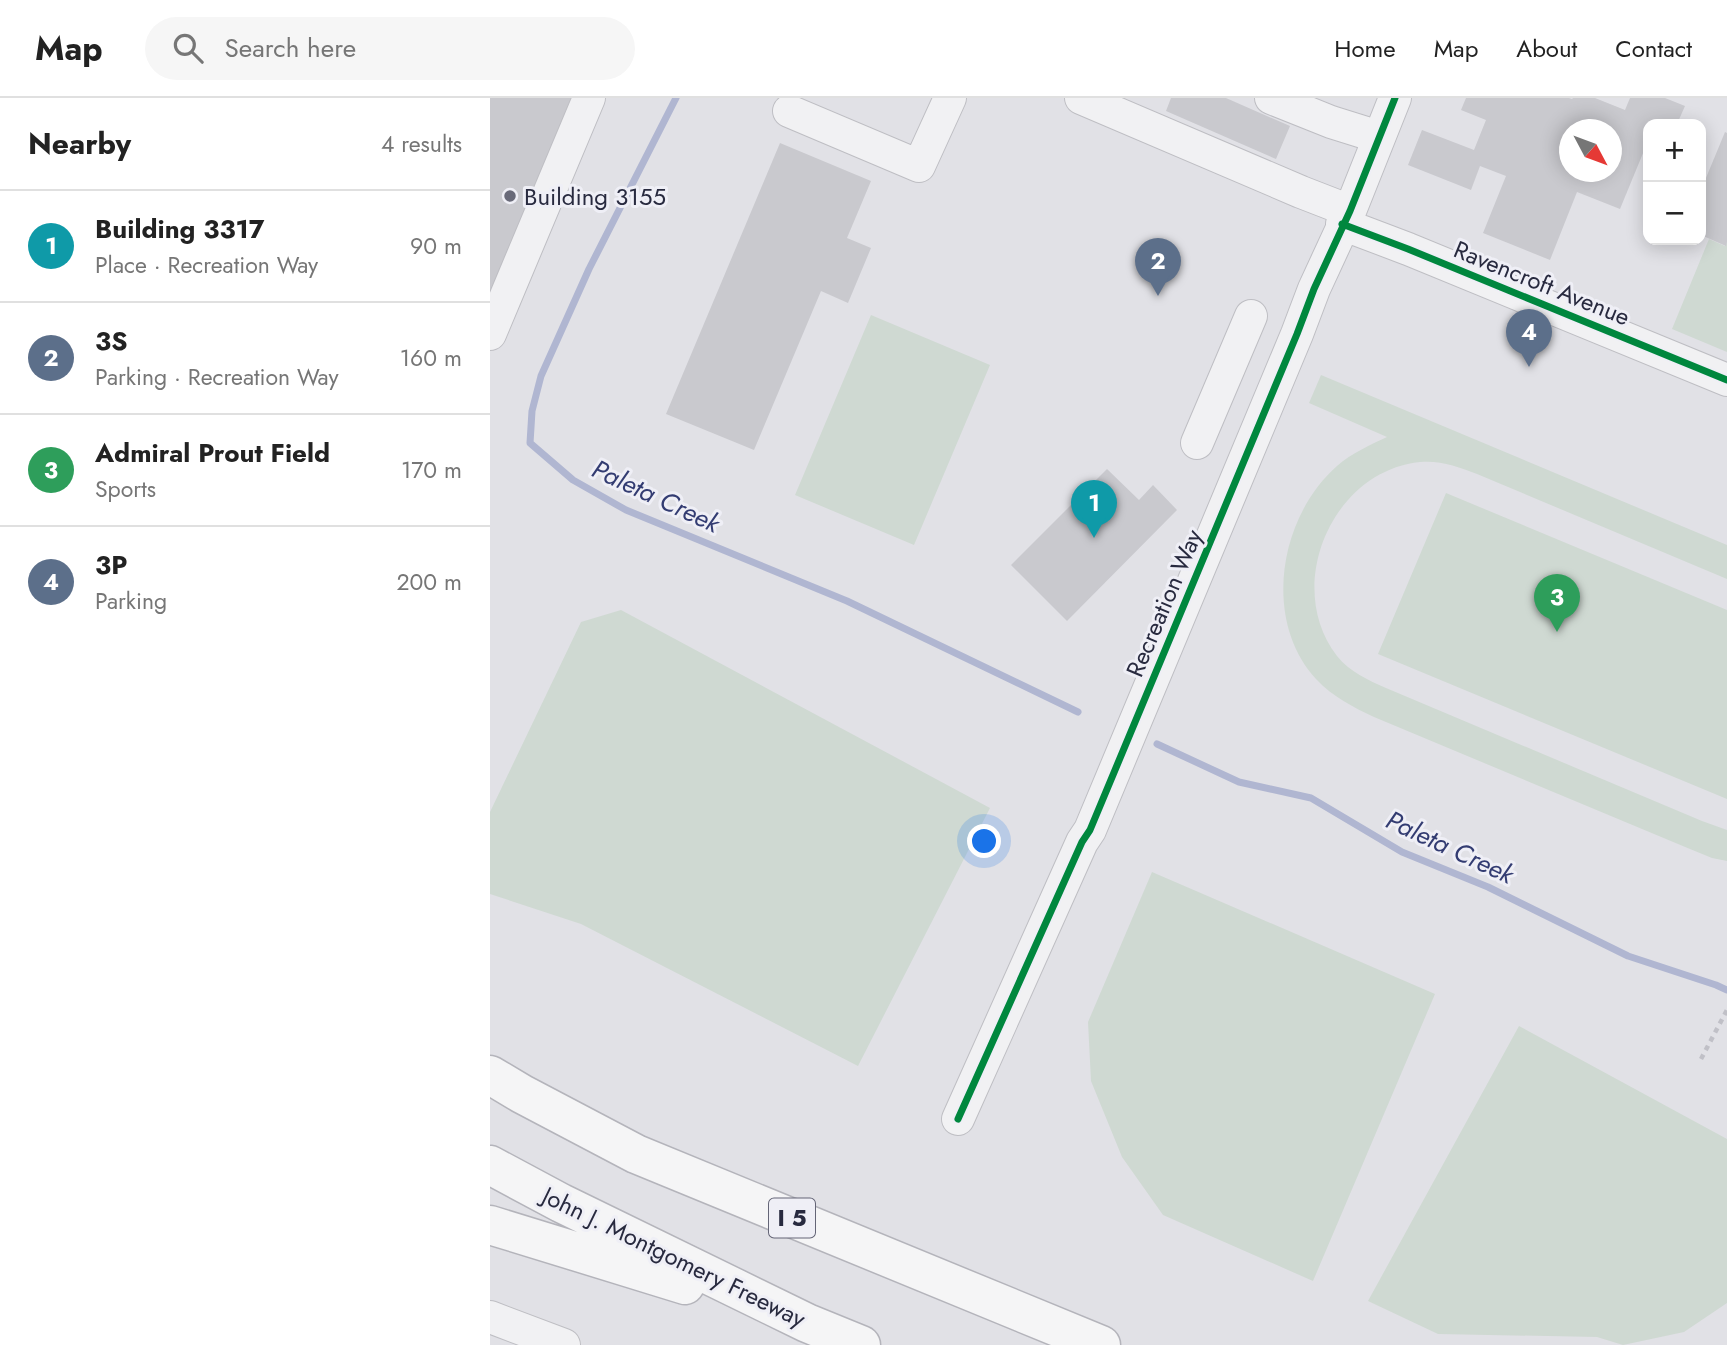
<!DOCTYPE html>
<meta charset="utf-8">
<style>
body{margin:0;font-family:Jost,sans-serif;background:#f6f6f6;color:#222}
.controls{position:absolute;right:21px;top:21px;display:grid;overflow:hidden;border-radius:14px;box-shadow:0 4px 18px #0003}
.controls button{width:63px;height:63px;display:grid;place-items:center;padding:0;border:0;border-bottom:2px solid #e0e0e0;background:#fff;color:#222;font:35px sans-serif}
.compass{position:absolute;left:1069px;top:21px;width:63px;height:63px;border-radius:50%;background:#fff;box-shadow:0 4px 18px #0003;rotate:131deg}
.you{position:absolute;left:495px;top:744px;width:24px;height:24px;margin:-18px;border:5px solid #fff;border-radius:50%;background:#1a73e8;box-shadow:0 0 0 10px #1a73e833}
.badge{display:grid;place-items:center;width:46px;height:46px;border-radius:50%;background:#1a73e8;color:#fff;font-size:23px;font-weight:700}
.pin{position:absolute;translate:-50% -58px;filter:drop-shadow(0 2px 4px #0008)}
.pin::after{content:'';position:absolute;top:37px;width:24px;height:21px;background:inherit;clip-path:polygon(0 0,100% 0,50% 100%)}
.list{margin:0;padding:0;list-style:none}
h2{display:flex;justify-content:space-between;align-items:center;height:91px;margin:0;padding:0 28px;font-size:30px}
h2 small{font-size:23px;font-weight:400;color:#767676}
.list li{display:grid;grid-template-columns:46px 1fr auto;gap:21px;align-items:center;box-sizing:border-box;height:112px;padding:0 28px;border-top:2px solid #e0e0e0}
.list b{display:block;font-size:26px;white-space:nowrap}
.list p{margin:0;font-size:23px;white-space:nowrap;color:#767676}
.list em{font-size:23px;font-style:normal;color:#767676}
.icon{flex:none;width:38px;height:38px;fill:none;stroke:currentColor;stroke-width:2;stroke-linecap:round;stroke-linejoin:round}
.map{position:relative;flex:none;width:1237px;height:1247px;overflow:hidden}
header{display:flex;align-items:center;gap:42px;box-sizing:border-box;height:98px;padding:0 35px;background:#fff;border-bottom:2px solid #e0e0e0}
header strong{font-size:33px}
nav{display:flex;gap:38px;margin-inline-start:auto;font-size:24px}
.search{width:490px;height:63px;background:#f6f6f6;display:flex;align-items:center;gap:18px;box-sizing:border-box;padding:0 24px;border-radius:38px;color:#767676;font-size:26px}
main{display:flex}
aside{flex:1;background:#fff}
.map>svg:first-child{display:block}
.green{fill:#cfd9d2}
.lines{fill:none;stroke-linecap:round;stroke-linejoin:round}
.stream{stroke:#b0b6d1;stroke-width:7}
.building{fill:#c9c9ce;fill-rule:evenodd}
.minor-casing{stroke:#bebec3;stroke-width:34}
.highway-casing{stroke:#b4b4bb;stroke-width:41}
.path{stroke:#c0c0c7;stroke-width:4.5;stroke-dasharray:5 5;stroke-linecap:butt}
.minor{stroke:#f1f1f3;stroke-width:32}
.highway{stroke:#f5f5f6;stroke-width:38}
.cycleway-casing{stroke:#efeff6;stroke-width:11}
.cycleway{stroke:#00873e;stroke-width:7}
.poi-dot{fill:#696a79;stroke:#efeff6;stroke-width:2.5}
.labels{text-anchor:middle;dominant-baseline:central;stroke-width:6;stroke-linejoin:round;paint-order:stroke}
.shield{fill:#efeff6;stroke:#646576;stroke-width:2}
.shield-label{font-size:23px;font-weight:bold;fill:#282a3f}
.poi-label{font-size:24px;fill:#282a3f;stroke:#efeff6;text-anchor:start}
.street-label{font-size:24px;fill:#282a3f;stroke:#efeff6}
.water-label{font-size:26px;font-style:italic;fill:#333c72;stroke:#efeff6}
</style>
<header>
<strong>Map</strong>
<div class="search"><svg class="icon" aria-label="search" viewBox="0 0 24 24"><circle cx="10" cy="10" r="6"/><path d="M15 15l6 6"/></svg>Search here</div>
<nav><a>Home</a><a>Map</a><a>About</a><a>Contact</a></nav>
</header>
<main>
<aside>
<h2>Nearby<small>4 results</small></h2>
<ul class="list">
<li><span class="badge" style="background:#0f9aa8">1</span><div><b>Building 3317</b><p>Place · Recreation Way</p></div><em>90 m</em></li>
<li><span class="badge" style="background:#5c6f8a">2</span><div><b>3S</b><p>Parking · Recreation Way</p></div><em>160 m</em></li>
<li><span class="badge" style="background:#2e9e5b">3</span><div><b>Admiral Prout Field</b><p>Sports</p></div><em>170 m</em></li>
<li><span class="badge" style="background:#5c6f8a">4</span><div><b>3P</b><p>Parking</p></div><em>200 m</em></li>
</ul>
</aside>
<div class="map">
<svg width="1237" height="1247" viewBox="0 0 1237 1247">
<rect width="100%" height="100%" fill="#e1e1e6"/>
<path class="green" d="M1219,141L1235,148L1237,144V254L1182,231Z
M381,217L500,267L424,447L305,397Z
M831,277L1237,447V481L987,376C969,369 950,362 930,364C842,373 793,488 847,558C860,574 878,582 896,590L1212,723L1237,732V763L1222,760L1200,751L884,619C863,609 843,599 826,581C772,522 789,419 847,368C862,355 880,347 897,339L819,305Z
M956,395L1237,512V701L888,556Z
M131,512L500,710L368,968L91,826L0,796V714L91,524Z
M662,774L945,896L823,1183L673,1117L632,1059L601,983L598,924Z
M1029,928L1237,1041V1205L1194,1234L1133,1247L1107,1239L948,1236L878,1203Z"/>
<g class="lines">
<path class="stream" d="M186,0L99,171L51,278L42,313L40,345L83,382L136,412L357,503L588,614
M667,646L749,684L821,700L912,754L998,789L1138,858L1226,887L1237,892"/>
</g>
<path class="building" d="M0,0H81L0,197Z
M681,0H736L800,28L786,61L676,13Z
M976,0H1079L1082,1L1083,0H1105L1135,12L1140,0H1175L1195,8L1187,26H1158V43L1130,111L1087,94L1060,162L993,135L1016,78L990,68L981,92L918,67L932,32L984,52L996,22L971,12ZM1080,32H1122V74H1080Z
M1235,34L1237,35V144L1236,148L1211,137V92Z
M290,45L381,83L357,140L381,150L358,205L331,193L264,352L176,316Z
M617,371L649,402L663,387L687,412L577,523L521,467Z"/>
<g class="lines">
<g class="minor-casing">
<path id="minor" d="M591,0L811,94L860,113
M781,0L841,24L889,39
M299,13L429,68L460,0
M852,126L918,151L1237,282
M0,236L99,0
M707,345L761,218
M468,1021L592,744L600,732L807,236L824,191L860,113L905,0
M0,1219L74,1247"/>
</g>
<g class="highway-casing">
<path id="highway" d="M0,977L32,996L146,1056L611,1247
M0,1067L71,1105L317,1225L371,1247
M0,1127L195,1187"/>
</g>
<path class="path" d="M1211,961L1237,912"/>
<use href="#minor" class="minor"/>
<use href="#highway" class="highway"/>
<g class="cycleway-casing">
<path id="cycleway" d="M852,126L918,151L1237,282
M468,1021L592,744L600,732L807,236L824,191L860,113L905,0"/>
</g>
<use href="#cycleway" class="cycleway"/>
</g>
<circle class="poi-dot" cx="20" cy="98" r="7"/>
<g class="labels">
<rect class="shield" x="279" y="1100.5" width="46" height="39" rx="5"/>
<g class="shield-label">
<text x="302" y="1120">I 5</text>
</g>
<g class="poi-label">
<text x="34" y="98">Building 3155</text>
</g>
<g class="street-label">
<text transform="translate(1052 185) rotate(22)">Ravencroft Avenue</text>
<text transform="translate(674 505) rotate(-67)">Recreation Way</text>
<text transform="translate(184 1159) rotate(26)">John J. Montgomery Freeway</text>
</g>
<g class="water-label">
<text transform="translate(166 398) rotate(25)">Paleta Creek</text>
<text transform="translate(960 749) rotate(25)">Paleta Creek</text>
</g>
</g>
</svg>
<div class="controls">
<button>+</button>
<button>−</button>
</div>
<svg class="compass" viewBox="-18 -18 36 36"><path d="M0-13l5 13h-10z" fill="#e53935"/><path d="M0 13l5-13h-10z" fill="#767676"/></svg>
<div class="you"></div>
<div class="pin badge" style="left:604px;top:440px;background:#0f9aa8">1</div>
<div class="pin badge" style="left:668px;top:198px;background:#5c6f8a">2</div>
<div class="pin badge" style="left:1067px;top:534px;background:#2e9e5b">3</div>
<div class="pin badge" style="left:1039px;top:269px;background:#5c6f8a">4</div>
</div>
</main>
